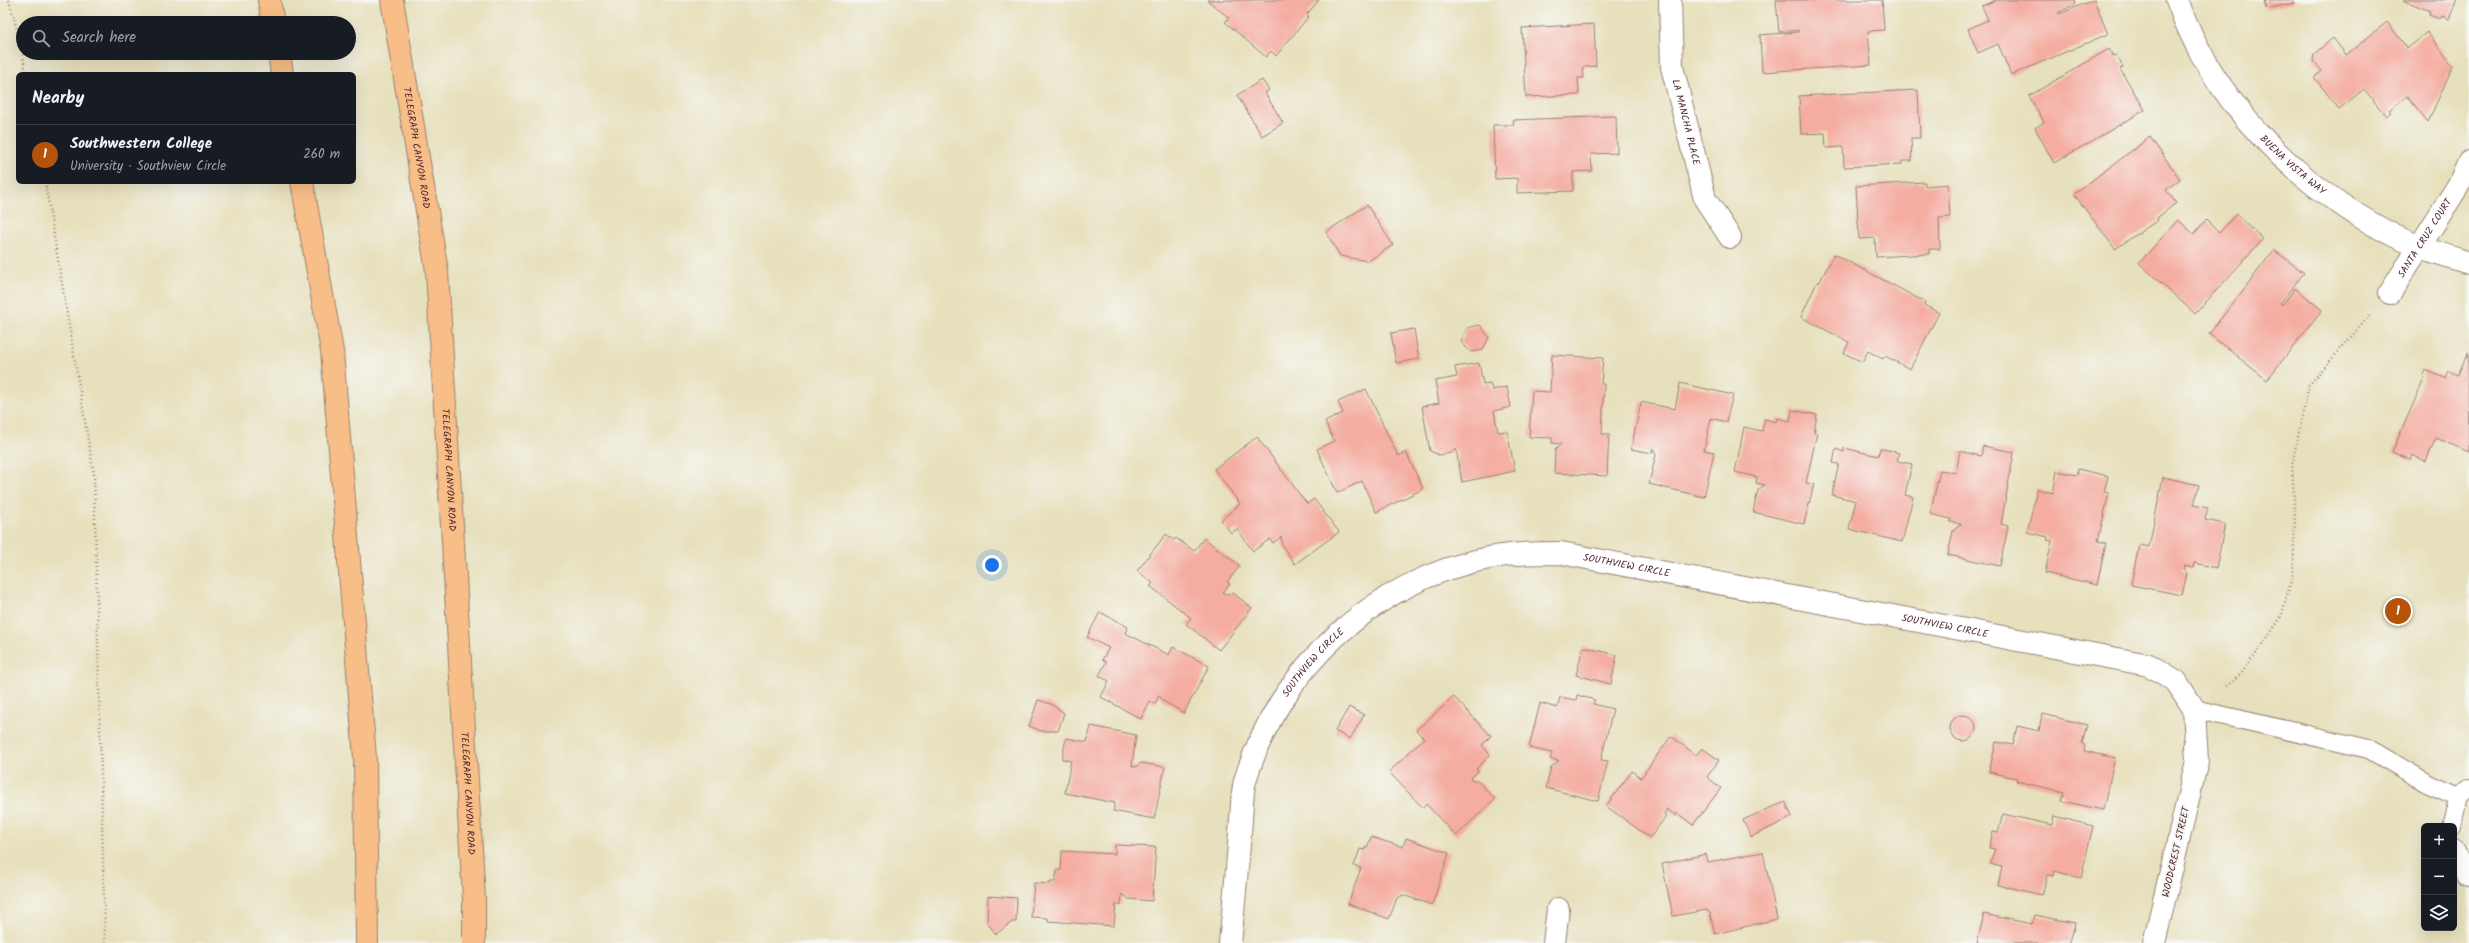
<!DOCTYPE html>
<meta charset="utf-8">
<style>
body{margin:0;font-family:Kalam,sans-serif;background:#20242c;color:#f1f3f6}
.controls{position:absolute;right:12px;bottom:12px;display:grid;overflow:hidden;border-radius:6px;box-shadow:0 4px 16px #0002}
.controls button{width:36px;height:36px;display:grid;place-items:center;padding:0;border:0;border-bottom:1px solid #363941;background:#171b24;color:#f1f3f6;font:20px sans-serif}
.you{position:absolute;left:992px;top:565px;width:14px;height:14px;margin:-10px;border:3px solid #fff;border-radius:50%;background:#1a73e8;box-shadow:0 0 0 6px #1a73e833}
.badge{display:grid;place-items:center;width:26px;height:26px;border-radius:50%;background:#b45309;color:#fff;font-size:13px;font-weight:700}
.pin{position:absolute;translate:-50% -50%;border:2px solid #fff;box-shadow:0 1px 4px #0006}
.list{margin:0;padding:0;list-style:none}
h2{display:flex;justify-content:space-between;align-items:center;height:52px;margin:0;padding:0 16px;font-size:17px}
h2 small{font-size:13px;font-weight:400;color:#9ea1a6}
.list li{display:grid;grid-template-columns:26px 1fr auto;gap:12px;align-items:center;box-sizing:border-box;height:60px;padding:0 16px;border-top:1px solid #363941}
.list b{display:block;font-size:15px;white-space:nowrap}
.list p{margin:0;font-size:13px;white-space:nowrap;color:#9ea1a6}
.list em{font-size:13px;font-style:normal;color:#9ea1a6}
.icon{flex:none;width:22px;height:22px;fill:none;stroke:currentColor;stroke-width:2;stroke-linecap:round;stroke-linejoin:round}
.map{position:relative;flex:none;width:2469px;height:943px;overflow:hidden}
.search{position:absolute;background:#171b24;box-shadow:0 4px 16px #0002;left:16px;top:16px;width:340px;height:44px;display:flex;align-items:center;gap:10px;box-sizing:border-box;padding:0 14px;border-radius:22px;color:#9ea1a6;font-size:15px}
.panel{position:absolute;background:#171b24;box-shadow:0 4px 16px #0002;left:16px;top:72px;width:340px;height:112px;border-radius:6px}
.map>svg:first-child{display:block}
.building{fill:#f5ada2}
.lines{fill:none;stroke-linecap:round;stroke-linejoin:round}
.service-casing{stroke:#988074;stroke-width:20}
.minor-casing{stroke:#988074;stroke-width:24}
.tertiary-casing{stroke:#988074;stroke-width:24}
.primary-casing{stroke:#988074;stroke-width:24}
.path{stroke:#988074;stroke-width:2.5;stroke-dasharray:1 3;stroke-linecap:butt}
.service{stroke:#fff;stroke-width:18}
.minor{stroke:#fff;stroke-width:22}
.tertiary{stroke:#fff;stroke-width:22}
.primary{stroke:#f7be87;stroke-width:22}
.labels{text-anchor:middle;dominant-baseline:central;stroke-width:3.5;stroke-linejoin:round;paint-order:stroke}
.street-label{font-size:10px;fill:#4a1f2b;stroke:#f6f6f2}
</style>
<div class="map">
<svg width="2469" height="943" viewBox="0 0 2469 943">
<rect width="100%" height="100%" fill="#f6f6f2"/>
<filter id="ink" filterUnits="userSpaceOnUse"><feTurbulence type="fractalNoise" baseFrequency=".025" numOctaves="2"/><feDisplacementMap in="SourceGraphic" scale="8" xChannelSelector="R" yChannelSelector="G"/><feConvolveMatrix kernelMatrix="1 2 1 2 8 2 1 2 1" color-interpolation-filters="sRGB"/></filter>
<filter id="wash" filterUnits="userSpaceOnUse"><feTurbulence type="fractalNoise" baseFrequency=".012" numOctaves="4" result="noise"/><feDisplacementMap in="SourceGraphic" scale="16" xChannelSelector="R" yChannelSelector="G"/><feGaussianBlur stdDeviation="0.9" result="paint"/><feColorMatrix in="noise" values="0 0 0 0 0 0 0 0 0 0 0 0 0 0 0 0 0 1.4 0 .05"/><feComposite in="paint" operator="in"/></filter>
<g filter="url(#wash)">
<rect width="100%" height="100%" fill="#e7e0bc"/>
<g id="blocks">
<path class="building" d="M1207,0H1319L1307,14L1309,16L1276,56L1271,51L1266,57L1225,22L1229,18Z
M1776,0H1882L1884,30L1868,31L1871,65L1762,72L1760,35L1798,32V30L1779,32Z
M1996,0H2075L2076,4L2059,12V14L2094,0L2108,34L2011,75L1998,44L1978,53L1968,29L1988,20L1982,6Z
M2264,0H2293L2294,3L2266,9Z
M2403,0H2457L2449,19L2442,16L2440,19L2429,15L2430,11Z
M2387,22L2407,48L2427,32L2453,66L2428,122L2407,96L2389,110L2391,112L2386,116L2364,89L2339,109L2314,77L2322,71L2313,61L2314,54L2333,38L2346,55Z
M1594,24L1596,66L1583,67L1584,78H1578L1579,95L1526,97L1522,28Z
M2109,49L2113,56L2116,55L2123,67L2120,69L2145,110L2054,163L2035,128L2044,122L2029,96Z
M1262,80L1269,90L1265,93L1283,123L1262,136L1237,95Z
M1918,90L1920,138H1911L1912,161H1902V164L1844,167L1843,147L1826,148L1825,133L1801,134L1799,96Z
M1616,116L1617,153L1591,154L1592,171L1573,172V191L1517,193V178L1495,179L1493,125H1514L1513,120Z
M2150,137L2180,179L2166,190L2176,203L2157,218L2158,220L2115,249L2074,194Z
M1925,182V186L1948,184L1950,217L1939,218L1940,249H1929V254L1876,257L1875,238L1859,239L1856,186Z
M1367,205L1393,245L1368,261L1340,256L1326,232Z
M2236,214L2263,239L2195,314L2139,263L2178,220L2194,234L2206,220L2219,233Z
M2274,250L2304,273L2280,303L2282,305L2295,288L2322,310L2267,380L2209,334Z
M1834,254L1925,302L1924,305L1939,313L1910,369L1885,356L1883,359L1868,351L1862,362L1844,353L1849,342L1801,317L1817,282L1819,283Z
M1480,325L1489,337L1483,350L1471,352L1461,342L1467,328Z
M1414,329L1419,359L1396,363L1391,333Z
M2468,352L2469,452L2436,438L2426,461L2412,455L2410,460L2392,452L2425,377L2423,375L2425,370L2445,378L2448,371L2458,375Z
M1552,355L1603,358L1601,384H1604L1602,434H1609L1607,476L1554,473L1555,450L1561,444L1552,443V438L1529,437L1532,391L1550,392Z
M1479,363L1483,384L1490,383L1492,390L1507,387L1511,407L1494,411L1498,432L1507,431L1515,471L1462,482L1456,449L1451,453L1439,455L1430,451L1422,406L1439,403L1435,381L1457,377L1455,367Z
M1680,383L1733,395L1726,422L1711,418L1704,450L1714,452L1704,497L1649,484L1656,454L1653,448L1652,453L1631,449L1641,402L1675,409Z
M1366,389L1398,456L1406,452L1423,489L1376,512L1362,481L1337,493L1317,449L1334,441L1325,422L1343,413L1338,402Z
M1792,410L1817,415L1814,433H1817L1806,483L1814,484L1804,524L1753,512L1758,490L1765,485L1756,483L1757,477L1735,472L1744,427L1762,431L1765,419L1776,422L1777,418L1790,421Z
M1257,437L1307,504L1314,499L1339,532L1295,564L1282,545L1281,537L1273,543L1270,539L1253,551L1237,529L1231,533L1221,520L1240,504L1214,469Z
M1983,446L2014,452L2001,524L2008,526L2000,566L1948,555L1953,531L1961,524L1950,522L1951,519L1930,514L1940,470L1956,473L1960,451L1981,456Z
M1844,448L1878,456L1880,448L1899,453L1897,461L1912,464L1905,495L1913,497L1902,542L1849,529L1856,501L1832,495L1839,464L1833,463L1836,449L1844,452Z
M2078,469L2108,476L2104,492L2109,493L2098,541L2106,543L2097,585L2045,573L2052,541L2047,540L2048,537L2027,532L2037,489L2053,493L2057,471L2077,475Z
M2163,477L2199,485L2194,505L2208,508L2205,520L2225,524L2216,568L2195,563L2194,568L2184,566L2183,569L2187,573L2182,595L2131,585L2139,545L2149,547Z
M1166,534L1174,540L1176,538L1194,551L1204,538L1240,566L1227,582L1230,584L1223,592L1226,594L1233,593L1252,608L1219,650L1186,624L1191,618L1150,586L1153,583L1137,571Z
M1100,612L1128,627L1125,633L1169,655L1173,647L1209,666L1184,713L1163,701L1159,695L1155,704L1150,701L1141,719L1101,697L1109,681L1099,676L1106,662L1102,660L1109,648L1087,637Z
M1583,647L1617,655L1611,684L1576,675Z
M1577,695L1595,700L1593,704L1613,709L1601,760L1608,761L1598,801L1546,788L1551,767L1559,761L1550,759L1552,753L1529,748L1540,703L1557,708L1560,697L1576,700Z
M1454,697L1491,736L1482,745L1490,755L1476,769L1478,771L1470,779L1473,781H1478L1495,799L1456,836L1426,804L1423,808L1389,772L1424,738L1416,730Z
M1038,700L1051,704L1064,713L1058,731H1041L1029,726Z
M1349,707L1364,715L1350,739L1335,731Z
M2042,714L2087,725L2082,744L2085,745L2084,751L2115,758L2103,810L2062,801L2064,792L2016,781L2017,778L1989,772L1996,742L2013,745L2017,726L2039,731Z
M1950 728a13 13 0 1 1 26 0a13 13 0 1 1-26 0Z
M1091,726L1136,735L1132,766L1136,767L1141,763L1165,767L1154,819L1113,811L1115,803L1065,793L1071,761L1062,759L1066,738L1087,742Z
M1671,736L1696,755L1702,748L1719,760L1707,777L1721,788L1693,825L1677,813L1676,816L1667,809L1664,814L1666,816L1650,838L1606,806L1632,771L1641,778Z
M1785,801L1792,817L1751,837L1743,820Z
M2003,814L2052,825L2054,816L2093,826L2081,878L2054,871L2053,876L2047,875L2042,895L1998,885L2002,867L1989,864L1995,849L1989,848L1993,831L1998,832Z
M1371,837L1403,847L1406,838L1449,853L1432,905L1403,895L1397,898L1389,919L1348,904L1361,868L1354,866L1360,849L1365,850V847L1367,848Z
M1115,845L1156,847L1152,901L1129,899L1122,894L1121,905L1116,904L1114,926L1048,921V918L1031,917L1034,883L1050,884V882H1055L1057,870H1061L1062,851L1115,854Z
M1763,852L1777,919L1715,934L1710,913L1706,910L1673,916L1662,864L1706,854L1708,862Z
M988,896L1017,898L1016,922H1012L996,934L987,923Z
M1984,914L2032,924L2034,915L2075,923L2070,943H1977Z"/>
</g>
</g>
<g filter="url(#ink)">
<use href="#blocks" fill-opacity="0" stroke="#988074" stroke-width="1"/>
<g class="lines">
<g class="service-casing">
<path id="service" d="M2194,709L2369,749L2427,783L2459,797
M2451,826L2459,797L2469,788
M2454,847L2466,875L2469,876"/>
</g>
<g class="minor-casing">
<g id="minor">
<path id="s1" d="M1670,0L1672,67L1705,199L1730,237"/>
<path id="s2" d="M2390,293L2458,186L2469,162"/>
<path id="s3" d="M1230,943C1234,906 1237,869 1240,832C1242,816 1241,796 1245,781C1278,669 1374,580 1489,558C1513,553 1537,553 1561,553L2149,665L2176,681L2194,709L2197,761L2154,943"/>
<path d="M1554,943L1558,909"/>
</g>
</g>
<g class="tertiary-casing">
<g id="tertiary">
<path id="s4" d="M2177,0C2213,101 2293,182 2387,232C2413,246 2441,254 2469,263"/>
</g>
</g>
<g class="primary-casing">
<g id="primary">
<path d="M269,0L273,23"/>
<path id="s5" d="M392,0L437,271L474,899V943"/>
<path d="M279,53L282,74"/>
<path d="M302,182L332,351L365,758L367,943"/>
</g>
</g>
<path class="path" d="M9,0L21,45L26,74
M45,182L94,475L105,943
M2226,686L2235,680L2260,649L2281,617L2293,574L2295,517L2292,464L2309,385L2371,314"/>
<use href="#service" class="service"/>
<use href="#minor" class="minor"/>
<use href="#tertiary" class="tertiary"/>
<use href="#primary" class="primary"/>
</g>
</g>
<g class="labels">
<g class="street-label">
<text stroke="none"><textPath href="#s1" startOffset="124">LA MANCHA PLACE</textPath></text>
<text stroke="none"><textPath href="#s5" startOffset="150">TELEGRAPH CANYON ROAD</textPath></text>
<text stroke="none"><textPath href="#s4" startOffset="204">BUENA VISTA WAY</textPath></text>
<text stroke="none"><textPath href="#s2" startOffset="65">SANTA CRUZ COURT</textPath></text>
<text stroke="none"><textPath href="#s5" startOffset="474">TELEGRAPH CANYON ROAD</textPath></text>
<text stroke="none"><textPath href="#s3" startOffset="649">SOUTHVIEW CIRCLE</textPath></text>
<text stroke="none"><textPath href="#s3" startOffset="973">SOUTHVIEW CIRCLE</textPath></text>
<text stroke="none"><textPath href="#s3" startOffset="301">SOUTHVIEW CIRCLE</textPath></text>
<text stroke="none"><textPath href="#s5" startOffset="798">TELEGRAPH CANYON ROAD</textPath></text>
<text transform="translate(2176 852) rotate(-77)">WOODCREST STREET</text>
</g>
</g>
</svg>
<div class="controls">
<button>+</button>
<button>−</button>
<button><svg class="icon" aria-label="layers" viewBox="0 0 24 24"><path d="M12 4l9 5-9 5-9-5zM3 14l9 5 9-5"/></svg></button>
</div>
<div class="you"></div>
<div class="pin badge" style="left:2398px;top:611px">1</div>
<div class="search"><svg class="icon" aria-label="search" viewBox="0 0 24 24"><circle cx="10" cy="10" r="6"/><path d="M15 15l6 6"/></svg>Search here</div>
<section class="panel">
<h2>Nearby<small></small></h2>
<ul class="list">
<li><span class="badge">1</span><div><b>Southwestern College</b><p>University · Southview Circle</p></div><em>260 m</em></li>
</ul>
</section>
</div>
